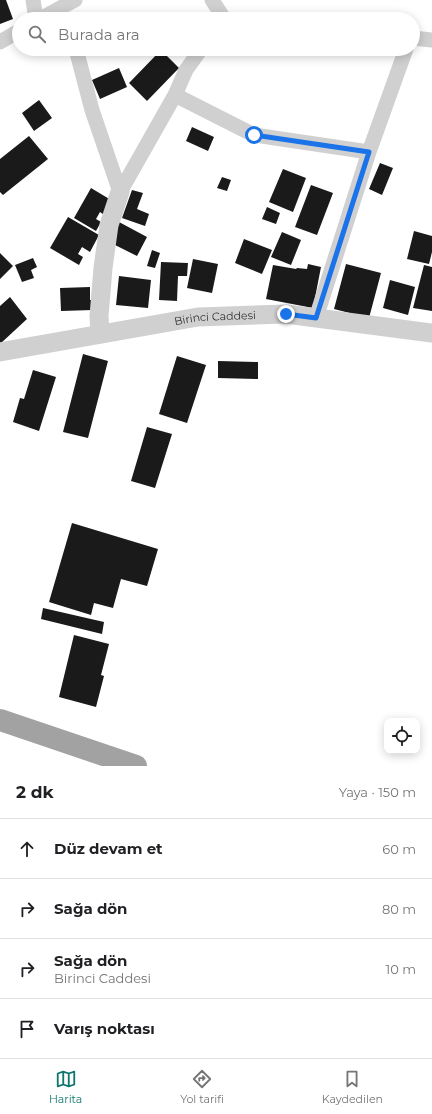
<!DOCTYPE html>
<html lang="tr">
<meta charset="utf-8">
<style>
body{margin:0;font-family:Montserrat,sans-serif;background:#f6f6f6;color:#202124}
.controls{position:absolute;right:12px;bottom:12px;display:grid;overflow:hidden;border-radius:8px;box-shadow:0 2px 10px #0003}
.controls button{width:36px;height:36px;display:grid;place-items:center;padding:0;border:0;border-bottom:1px solid #e0e0e0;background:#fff;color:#202124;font:20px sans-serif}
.stop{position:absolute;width:12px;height:12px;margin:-9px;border:3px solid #1a73e8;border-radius:50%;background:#fff}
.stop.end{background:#1a73e8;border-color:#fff;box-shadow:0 1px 4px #0008}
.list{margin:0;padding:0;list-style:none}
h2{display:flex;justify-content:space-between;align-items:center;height:52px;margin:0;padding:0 16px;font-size:17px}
h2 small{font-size:13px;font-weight:400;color:#757577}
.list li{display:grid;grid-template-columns:26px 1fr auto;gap:12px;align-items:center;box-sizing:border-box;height:60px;padding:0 16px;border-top:1px solid #e0e0e0}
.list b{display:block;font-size:15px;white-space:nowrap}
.list p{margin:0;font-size:13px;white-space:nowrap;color:#757577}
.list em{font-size:13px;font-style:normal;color:#757577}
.icon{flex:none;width:22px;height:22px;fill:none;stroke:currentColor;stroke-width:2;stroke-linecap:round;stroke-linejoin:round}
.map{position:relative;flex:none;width:432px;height:766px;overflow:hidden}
.search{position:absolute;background:#fff;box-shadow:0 2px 10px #0003;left:12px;right:12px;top:12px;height:44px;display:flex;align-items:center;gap:10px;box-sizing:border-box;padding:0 14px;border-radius:22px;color:#757577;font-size:15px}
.sheet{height:292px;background:#fff}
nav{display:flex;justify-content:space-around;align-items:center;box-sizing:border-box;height:56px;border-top:1px solid #e0e0e0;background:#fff;font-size:11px;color:#757577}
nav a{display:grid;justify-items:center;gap:2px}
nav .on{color:#0f766e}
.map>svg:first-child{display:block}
.building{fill:#1a1a1a}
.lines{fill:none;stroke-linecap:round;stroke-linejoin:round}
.minor{stroke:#d0d0d0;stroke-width:15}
.tertiary{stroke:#d0d0d0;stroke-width:19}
.trunk{stroke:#a2a2a2;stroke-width:22}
.route{stroke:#1a73e8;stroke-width:5}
.labels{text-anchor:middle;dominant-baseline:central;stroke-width:4;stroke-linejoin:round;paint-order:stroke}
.street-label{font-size:11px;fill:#333;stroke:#fff}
</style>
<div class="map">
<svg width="432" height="766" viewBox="0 0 432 766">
<rect width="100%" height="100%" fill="#fff"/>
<path class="building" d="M0,0H6L13,19L0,24Z
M161,50L179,68L147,101L129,83Z
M119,68L127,87L100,99L92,80Z
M39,100L52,118L34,131L22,113Z
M192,127L214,137L208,151L186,141Z
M29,136L48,159L3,195L0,192V159Z
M380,163L393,168L382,195L369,189Z
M283,169L306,178L293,212L269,202Z
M222,177L231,180L227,191L217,188Z
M311,185L333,193L317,235L295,227Z
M91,188L116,203L107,217L100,212L96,219L101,222L96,231L74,218Z
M132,190L143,193L137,209L149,214L145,226L122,218Z
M267,207L280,213L276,224L262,219Z
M68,217L99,235L90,252L82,247L78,254L83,257L79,265L50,248Z
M119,222L147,237L137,256L109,242Z
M414,231L432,236V252L429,264L407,259Z
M282,232L301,240L291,265L271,257Z
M244,239L272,250L262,274L235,263Z
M152,250L160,253L155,268L147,266Z
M0,253L13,266L0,279Z
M33,258L37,267L31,270L34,278L22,282L15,265Z
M193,259L218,264L212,293L187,288Z
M161,262L188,263L187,276H178L177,301L159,300Z
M308,264L321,267L313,308L266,299L273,265L296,269L297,268L307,269Z
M346,264L381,273L369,318L334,309Z
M424,265L432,267V311L413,308Z
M119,276L151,280L148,308L116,305Z
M390,280L415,287L408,315L383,308Z
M90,287V300H92L93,310L61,311L60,288Z
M10,297L27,319L0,344V306Z
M83,354L108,361L88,438L63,432Z
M177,356L206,365L187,423L159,414Z
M218,361L258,362V379L218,378Z
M33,370L56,377L39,431L13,422L20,398L24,399Z
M147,427L172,434L155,488L131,481Z
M72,523L158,549L147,586L121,579L113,608L94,603L91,615L49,602Z
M43,608L104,622L102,634L41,619Z
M74,635L109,644L101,675L104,676L96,707L59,697Z"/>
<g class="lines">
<path class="minor" d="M33,0L36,19
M212,0L223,17L221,19
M40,19L75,0
M413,38L432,40
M0,42L19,31
M76,49L92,110L120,192
M175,95L254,135L369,152
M120,192L175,95L186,70L201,49
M316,318L369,152L406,49"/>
<g class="tertiary">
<path d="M100,334L99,316L103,268L109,225L120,192"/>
<path id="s1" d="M0,352L198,317L286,314L432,333"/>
</g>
<path class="trunk" d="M0,720L136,766"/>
</g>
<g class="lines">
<path class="route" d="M254,135L369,152L316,318L286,314"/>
</g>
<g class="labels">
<g class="street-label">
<text stroke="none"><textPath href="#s1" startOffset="218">Birinci Caddesi</textPath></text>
</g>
</g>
</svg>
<div class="controls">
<button><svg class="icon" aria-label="locate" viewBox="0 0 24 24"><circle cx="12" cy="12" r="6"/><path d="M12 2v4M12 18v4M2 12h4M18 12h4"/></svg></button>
</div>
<div class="stop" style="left:254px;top:135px"></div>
<div class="stop end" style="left:286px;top:314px"></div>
<div class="search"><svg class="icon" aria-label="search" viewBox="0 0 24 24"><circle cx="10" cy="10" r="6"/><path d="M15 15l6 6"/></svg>Burada ara</div>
</div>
<section class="sheet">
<h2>2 dk<small>Yaya · 150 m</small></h2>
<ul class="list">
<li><svg class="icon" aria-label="ahead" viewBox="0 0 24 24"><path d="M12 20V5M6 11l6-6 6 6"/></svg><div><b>Düz devam et</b></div><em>60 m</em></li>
<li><svg class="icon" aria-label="right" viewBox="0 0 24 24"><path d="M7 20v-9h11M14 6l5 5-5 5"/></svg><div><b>Sağa dön</b></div><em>80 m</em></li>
<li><svg class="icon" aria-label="right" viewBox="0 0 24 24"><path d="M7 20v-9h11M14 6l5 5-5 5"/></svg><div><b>Sağa dön</b><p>Birinci Caddesi</p></div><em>10 m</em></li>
<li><svg class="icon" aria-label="arrive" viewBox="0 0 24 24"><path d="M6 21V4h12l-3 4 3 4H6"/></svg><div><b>Varış noktası</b></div></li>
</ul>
</section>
<nav>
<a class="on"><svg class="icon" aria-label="map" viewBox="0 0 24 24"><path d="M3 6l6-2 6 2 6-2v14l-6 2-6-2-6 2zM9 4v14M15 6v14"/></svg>Harita</a>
<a><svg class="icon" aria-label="directions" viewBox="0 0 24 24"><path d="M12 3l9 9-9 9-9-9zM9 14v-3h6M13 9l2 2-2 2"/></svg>Yol tarifi</a>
<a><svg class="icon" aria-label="saved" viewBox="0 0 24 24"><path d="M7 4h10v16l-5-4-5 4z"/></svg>Kaydedilen</a>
</nav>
